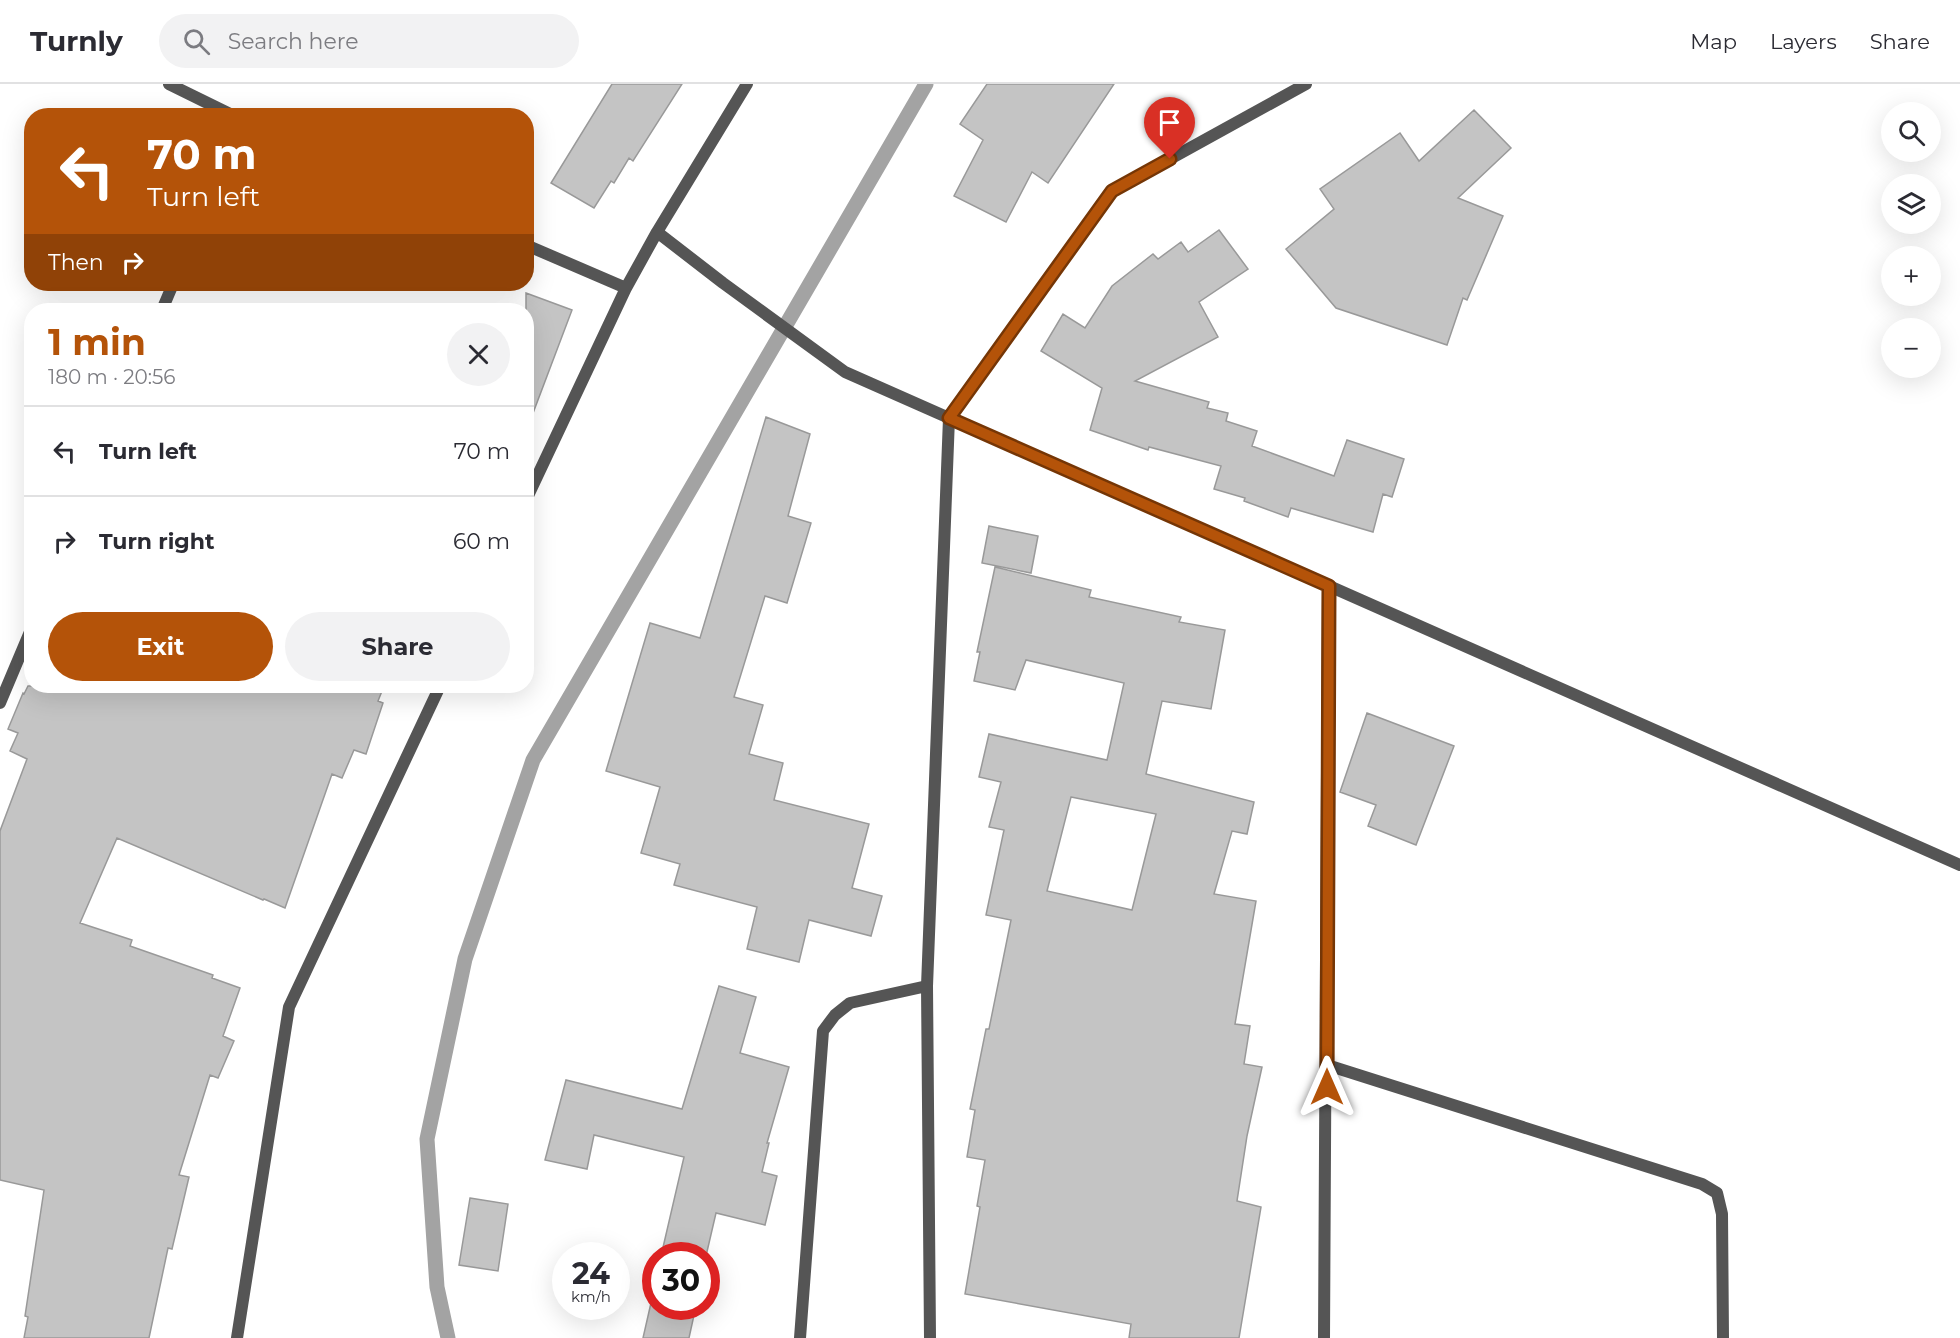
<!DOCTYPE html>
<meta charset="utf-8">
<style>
body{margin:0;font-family:Montserrat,sans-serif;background:#f2f2f3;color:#2b2b33;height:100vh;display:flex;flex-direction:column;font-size:22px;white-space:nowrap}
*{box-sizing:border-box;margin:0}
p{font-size:20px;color:#7c7c81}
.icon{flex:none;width:33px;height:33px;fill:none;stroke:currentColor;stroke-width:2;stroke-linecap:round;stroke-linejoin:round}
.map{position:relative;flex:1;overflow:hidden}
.sheet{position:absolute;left:24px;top:219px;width:510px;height:390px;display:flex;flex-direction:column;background:#fff;border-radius:24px;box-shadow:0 6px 24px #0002}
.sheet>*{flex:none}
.hud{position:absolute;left:24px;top:24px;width:510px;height:183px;border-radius:24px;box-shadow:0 6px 24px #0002;background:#b45309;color:#fff;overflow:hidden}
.controls{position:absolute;left:1881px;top:18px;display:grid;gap:12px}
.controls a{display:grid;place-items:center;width:60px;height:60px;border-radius:50%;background:#fff;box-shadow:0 6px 24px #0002;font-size:30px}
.speed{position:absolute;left:552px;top:1158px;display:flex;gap:12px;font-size:30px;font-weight:700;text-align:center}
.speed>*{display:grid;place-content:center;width:78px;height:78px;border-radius:50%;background:#fff;box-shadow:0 6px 24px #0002;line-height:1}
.speed small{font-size:15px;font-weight:400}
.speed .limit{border:9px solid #d22;background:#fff;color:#111}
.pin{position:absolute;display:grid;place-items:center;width:51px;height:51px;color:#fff;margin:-62px -26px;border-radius:50% 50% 50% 0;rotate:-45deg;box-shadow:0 0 6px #0007}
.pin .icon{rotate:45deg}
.me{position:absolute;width:66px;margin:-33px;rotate:0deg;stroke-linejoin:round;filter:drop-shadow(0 0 4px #0008)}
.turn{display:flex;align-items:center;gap:21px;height:126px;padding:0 24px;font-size:27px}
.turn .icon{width:78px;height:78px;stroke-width:2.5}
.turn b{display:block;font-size:42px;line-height:51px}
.then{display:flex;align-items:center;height:57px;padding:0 24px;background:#0003;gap:12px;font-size:22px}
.round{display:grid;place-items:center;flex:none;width:63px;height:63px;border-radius:32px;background:#f2f2f3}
.head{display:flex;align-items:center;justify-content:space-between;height:102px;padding:0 24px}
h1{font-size:36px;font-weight:700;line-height:45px;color:#b45309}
.primary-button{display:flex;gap:12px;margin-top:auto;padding:12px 24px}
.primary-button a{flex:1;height:69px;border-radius:36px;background:#b45309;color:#fff;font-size:24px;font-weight:700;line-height:69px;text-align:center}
.primary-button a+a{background:#f2f2f3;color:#2b2b33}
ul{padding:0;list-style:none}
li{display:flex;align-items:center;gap:18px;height:90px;padding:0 24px;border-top:2px solid #e1e1e2}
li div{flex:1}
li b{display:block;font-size:22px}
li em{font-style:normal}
header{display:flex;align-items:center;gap:36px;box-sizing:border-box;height:84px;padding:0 30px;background:#fff;border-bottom:2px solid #e1e1e2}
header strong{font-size:28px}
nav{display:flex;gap:33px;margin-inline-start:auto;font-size:21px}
.search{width:420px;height:54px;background:#f2f2f3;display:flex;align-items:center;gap:15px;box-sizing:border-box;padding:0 21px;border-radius:33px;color:#7c7c81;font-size:22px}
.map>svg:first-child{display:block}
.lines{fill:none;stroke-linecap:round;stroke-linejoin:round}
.stream{stroke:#a3a3a3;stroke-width:15}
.building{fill:#c4c4c4;stroke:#999;stroke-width:1.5;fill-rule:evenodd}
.street{stroke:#555;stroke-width:12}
.route-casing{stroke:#753606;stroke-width:15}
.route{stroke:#b45309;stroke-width:10}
</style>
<header>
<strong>Turnly</strong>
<div class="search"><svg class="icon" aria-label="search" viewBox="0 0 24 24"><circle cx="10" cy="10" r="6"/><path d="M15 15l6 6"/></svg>Search here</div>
<nav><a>Map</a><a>Layers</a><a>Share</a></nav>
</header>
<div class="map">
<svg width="1960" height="1254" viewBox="0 0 1960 1254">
<rect width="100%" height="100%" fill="#fff"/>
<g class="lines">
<path class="stream" d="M448,1254L437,1203L427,1055L465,875L533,676L926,0"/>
</g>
<path class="building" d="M612,0H682L633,77L629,74L614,99L611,97L594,124L551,99Z
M987,0H1114L1048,99L1032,88L1006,138L954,112L983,56L960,40Z
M1474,26L1511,64L1458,114L1503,132L1467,216L1463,214L1447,261L1336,224L1286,165L1334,125L1320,105L1400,49L1419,77Z
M1219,146L1248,185L1199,218L1218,253L1135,297L1209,318L1207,324L1228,329L1226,337L1257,347L1252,362L1334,392L1347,356L1404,375L1392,413L1383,410L1373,448L1291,424L1288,433L1244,417L1245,414L1214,405L1221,382L1149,363L1148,366L1090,346L1102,304L1041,267L1063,230L1085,244L1112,202L1153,170L1158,175L1181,158L1188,168Z
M526,209L572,226L530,337L526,336Z
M766,333L810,350L788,432L811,439L787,519L765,512L734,613L763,621L749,670L783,679L774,716L869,740L852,804L882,812L871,852L809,836L799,878L747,865L757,823L674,801L680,780L641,769L660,703L606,687L650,539L700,554Z
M989,442L1038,452L1031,489L982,479Z
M995,483L1091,506L1089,513L1181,533L1179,538L1225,546L1211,625L1162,617L1146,690L1254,718L1247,750L1232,747L1214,810L1256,817L1235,940L1250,942L1244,980L1262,983L1247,1052L1237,1117L1261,1123L1239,1254H1129L1131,1240L965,1210L980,1123L977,1122L985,1076L967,1073L975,1026L970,1025L986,945H989L1011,836L986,831L1004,746L989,743L1001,698L979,693L989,650L1107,676L1124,599L1026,576L1015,606L974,597L980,568H977ZM1071,713L1156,730L1132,826L1047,807Z
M28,602H384L378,617L383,619L366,670L354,666L342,694L332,690L285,824L264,815L263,816L117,754L80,839L132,856L130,862L213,891L212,894L240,904L223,952L234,957L218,994L210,991L179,1091L189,1093L172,1165L168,1164L149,1254H24L28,1233L25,1232L44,1106L0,1096V747L27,675L10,667L18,649L8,645L23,609L24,610Z
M1367,629L1454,662L1416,761L1368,742L1376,721L1340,708Z
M719,902L756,913L740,969L789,983L767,1059H769L762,1088L777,1092L765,1141L716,1129L706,1172H661L684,1073L594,1051L587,1085L545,1076L566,996L682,1025Z
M470,1114L508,1120L498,1187L459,1181Z
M656,1197V1222H696L689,1254H643Z"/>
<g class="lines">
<path class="street" d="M169,0L234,32
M657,148L723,199L845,288L1960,781
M526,161L626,204
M162,226L173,200
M526,416L626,204L657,148L747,0
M0,619L32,543
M927,902L930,1254
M1327,981L1702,1100L1717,1109L1722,1130L1723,1254
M237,1254L289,923L440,602
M800,1254L823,947L835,931L850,919L927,902L949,334L1112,107L1306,0
M1324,1254L1328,502"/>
</g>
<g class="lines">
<g class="route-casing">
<path id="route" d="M1170,75L1112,107L949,334L1329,502L1327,1003"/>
</g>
<use href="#route" class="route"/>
</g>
</svg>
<div class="controls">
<a><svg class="icon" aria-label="search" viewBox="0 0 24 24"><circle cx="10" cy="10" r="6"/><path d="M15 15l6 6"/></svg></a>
<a><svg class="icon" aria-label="layers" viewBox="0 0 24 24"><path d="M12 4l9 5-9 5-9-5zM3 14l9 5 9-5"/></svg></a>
<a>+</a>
<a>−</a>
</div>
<div class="speed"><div>24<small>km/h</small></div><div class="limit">30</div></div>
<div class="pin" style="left:1170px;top:75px;background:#d93025"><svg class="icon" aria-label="arrive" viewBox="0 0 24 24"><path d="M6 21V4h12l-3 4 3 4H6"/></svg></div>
<svg class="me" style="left:1327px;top:1003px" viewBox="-20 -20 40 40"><path d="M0-17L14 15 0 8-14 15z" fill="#b45309" stroke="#fff" stroke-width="4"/></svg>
<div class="hud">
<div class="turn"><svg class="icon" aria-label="left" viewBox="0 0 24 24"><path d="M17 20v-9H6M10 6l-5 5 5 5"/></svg><div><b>70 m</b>Turn left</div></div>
<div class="then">Then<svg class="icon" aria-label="right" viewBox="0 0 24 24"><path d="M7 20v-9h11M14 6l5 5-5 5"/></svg></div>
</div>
<section class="sheet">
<div class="head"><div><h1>1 min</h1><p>180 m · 20:56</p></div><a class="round"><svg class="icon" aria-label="close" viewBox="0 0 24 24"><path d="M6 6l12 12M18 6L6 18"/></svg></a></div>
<ul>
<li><svg class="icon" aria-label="left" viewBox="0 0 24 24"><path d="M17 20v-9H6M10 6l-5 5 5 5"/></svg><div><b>Turn left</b></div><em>70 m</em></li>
<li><svg class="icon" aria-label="right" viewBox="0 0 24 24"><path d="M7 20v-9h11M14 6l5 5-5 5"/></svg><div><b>Turn right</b></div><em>60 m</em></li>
</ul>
<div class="primary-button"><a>Exit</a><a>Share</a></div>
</section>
</div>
